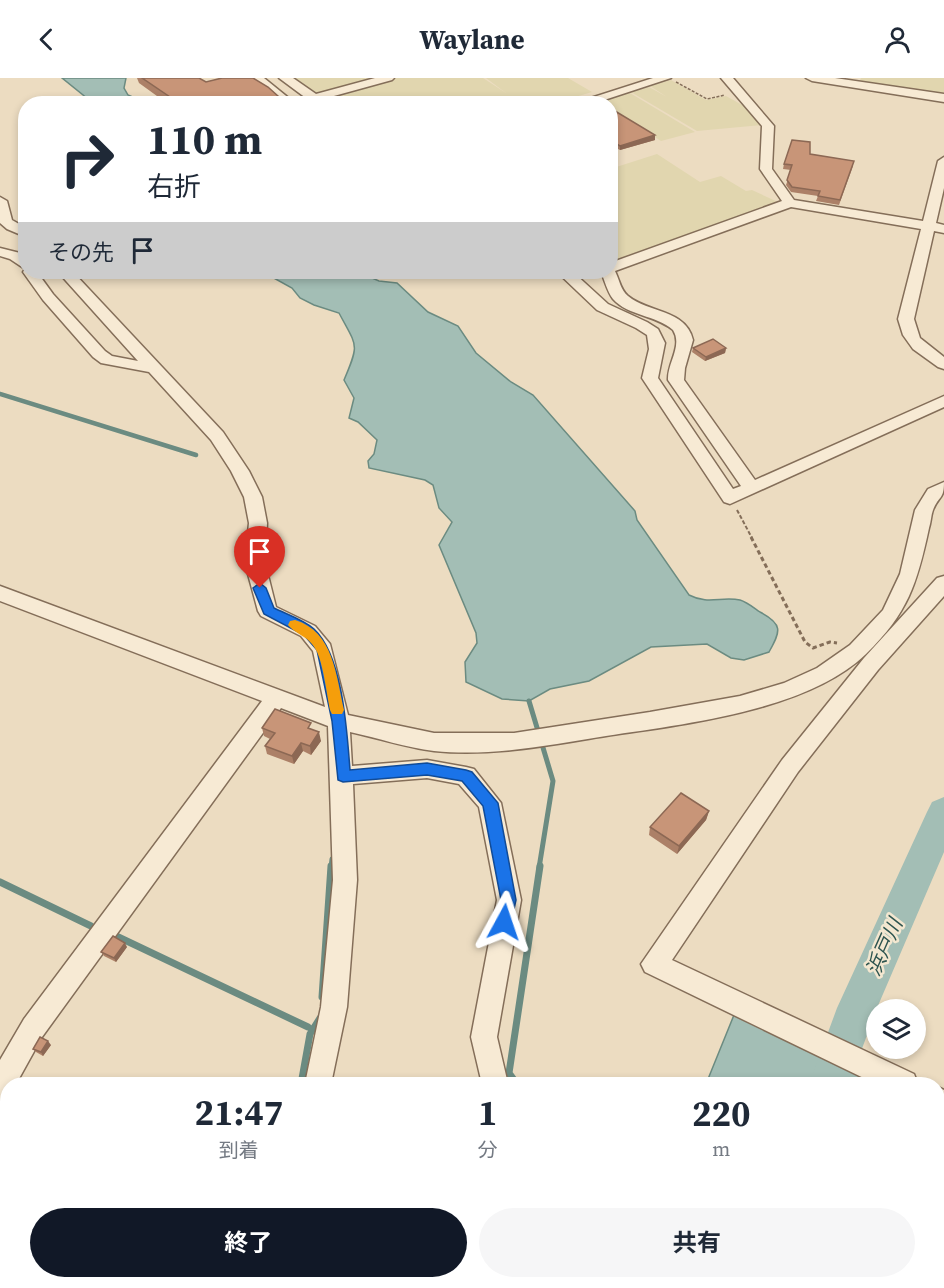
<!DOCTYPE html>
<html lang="ja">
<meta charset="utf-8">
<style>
body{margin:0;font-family:"Source Serif 4","Noto Sans JP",serif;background:#f6f6f7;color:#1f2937;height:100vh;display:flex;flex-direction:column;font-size:22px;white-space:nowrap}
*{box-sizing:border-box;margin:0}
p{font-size:20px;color:#747a83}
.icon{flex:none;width:33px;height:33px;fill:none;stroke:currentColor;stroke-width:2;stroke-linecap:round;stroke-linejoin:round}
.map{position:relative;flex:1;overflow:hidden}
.panel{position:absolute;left:0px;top:999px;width:945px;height:212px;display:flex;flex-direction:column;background:#fff;border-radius:24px 24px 0 0;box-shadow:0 3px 9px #0003}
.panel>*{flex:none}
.hud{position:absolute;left:18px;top:18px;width:600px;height:183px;border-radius:24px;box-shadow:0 3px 9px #0003;background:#fff;color:#1f2937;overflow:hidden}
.fabs{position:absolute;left:866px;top:921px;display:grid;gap:12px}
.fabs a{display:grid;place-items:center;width:60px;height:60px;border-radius:50%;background:#fff;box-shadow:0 3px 9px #0003;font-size:30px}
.pin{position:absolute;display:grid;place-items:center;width:51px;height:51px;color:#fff;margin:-62px -26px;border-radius:50% 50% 50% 0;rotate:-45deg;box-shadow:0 0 6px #0007}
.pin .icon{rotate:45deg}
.me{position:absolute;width:66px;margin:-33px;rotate:5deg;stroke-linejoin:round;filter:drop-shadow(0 0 4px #0008)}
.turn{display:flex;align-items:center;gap:21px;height:126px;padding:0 30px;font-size:27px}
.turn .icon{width:78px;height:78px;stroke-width:2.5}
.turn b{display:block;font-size:42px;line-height:51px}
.then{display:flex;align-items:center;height:57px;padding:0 30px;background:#0003;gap:12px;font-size:22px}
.eta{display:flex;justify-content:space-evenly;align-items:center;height:102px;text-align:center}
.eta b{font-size:36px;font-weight:700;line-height:42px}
.cta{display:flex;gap:12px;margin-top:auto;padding:12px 30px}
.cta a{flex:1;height:69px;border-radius:36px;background:#111827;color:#fff;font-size:24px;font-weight:700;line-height:69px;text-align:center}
.cta a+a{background:#f6f6f7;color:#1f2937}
header{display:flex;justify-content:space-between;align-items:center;height:78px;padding:0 30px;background:#fff;font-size:27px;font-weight:700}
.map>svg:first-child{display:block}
.farmland{fill:#e1d6af}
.water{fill:#a3beb5;stroke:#6b8b81;stroke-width:1.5}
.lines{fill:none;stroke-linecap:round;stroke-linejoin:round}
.stream-far2{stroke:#6b8b81;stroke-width:4.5}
.stream-far1{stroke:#6b8b81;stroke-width:5}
.stream{stroke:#6b8b81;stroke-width:7}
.river{fill:#a3beb5;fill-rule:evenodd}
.minor-casing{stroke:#846e59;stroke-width:3}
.path-far2{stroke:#846e59;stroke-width:1.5;stroke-dasharray:3 1.5;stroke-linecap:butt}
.path-far1{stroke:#846e59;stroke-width:2;stroke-dasharray:4 2;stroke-linecap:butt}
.path{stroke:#846e59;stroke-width:3;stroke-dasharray:4.5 3;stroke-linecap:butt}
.minor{fill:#f7ead4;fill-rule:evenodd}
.wall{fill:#ac8067}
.shaded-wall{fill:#8c6854}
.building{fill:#c89578;stroke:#8c6854;stroke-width:1.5}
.route{fill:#1a73e8;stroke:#114b97;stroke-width:1.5}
.slow{fill:#f59e0b}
.labels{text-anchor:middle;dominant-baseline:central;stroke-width:5;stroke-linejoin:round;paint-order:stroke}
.water-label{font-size:20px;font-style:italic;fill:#2d544f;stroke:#f3e7d0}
</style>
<header><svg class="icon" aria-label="back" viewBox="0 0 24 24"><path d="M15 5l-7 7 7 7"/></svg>Waylane<svg class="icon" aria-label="person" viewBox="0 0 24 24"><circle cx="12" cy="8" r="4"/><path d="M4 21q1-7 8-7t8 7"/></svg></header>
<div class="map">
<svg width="944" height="1210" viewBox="0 0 944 1210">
<rect width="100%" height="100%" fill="#ecdcc1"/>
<path class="farmland" d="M294,0H379L315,16Z
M397,0H483L506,15L486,0H568L592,14L552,26H329L320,20Z
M861,0H944V18L859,5Z
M671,2L706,22L726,18L753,33L762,47L697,53L631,14L649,9L667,19L650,8Z
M630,15L695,54L661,63L611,31L610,26L598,23Z
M657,76L700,104L721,98L746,113L752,112L780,125L611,185L610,91Z"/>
<path class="water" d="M62,0H126L124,10L128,17L146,25H93Z
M263,194H371L372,200L379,203L397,205L428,234L458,248L476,275L511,304L533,317L635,433L637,442L689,517C708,527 722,518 740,522C747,524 754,530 760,534C783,546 781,553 769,574L744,582L731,580L707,566L651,569L589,603L550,611L529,623L502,621L466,604L465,584L477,565L476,555L439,467L452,444L439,430L433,407L425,402L369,390L368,383L374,376L377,362L358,344L349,340L354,320L344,302C360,265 357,269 339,235L314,227L300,220L292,210Z
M736,932L893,1006H706Z
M938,1028L944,1031V1148L938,1163Z
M710,1203H921L920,1210H692Z"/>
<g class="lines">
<path class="stream-far2" d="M0,316L196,377"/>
<path class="stream-far1" d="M529,623L553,703L539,790
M331,790L332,781"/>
<path class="stream" d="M0,804L91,848
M112,856L308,949
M322,919L331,788
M301,1006L310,956L320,940
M517,1006L509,995L540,788"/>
<path class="river" d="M944,719V774L877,930L849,1006H809L837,930L927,734L932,724Z"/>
<g class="minor-casing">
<path id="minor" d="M251,0H264L296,26H282Z
M279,0H293L316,16L375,0H394L392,2L323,21L329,26H314Z
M653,0H671L592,26H572Z
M721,0H733L774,48L772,91L794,122L923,143L938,83L944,79V110L936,145L944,147V155L934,153L914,241L920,260L944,279V291L938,289L913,271L903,257L898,241L921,151L791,129L615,193C619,201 621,213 628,218C648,235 686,231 693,262L685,290L684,302L755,402L944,318V329L730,426L724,424L642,300L649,271L647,257L636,250L597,232L557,194H573L608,226L647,244L658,251L665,265L658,300L733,411L741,408L668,302C667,285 683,268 673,252C656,237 628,238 613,221C607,213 605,203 601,194H610V185L782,123L760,91L762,48Z
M806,0H835L944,16V24L812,3Z
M0,119L7,123L12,142L26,150V159L7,151L0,145Z
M0,170L20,175L26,179V194H37L53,216L105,273L112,278L138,283L58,194H73L223,354L249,393L262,419L267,445L265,485L276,529L315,548L330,566L348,637L434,655H514L650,634L740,618L784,605L817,590L850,567L883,532L900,496L915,432L928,411L944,404C944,422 939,417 933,432C931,437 931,444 929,450C917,506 908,535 866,576C807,633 684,646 606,658C549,667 492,679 434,673C407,670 378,660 350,654L352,688L427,682L466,689L474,691L501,725L521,822L497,959L508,1006H482L471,959L497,822L479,729L459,706L427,700L353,706L357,802L347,929L331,1006H305L321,929L333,802L328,648L281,630L42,959L16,1006H8V1020L0,1023V982L24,941L262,623L0,523V508L325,629L313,573L301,558L261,538L258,533L245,485L249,445L244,419L231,393L211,362L149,294L101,285L93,279L43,222L23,194L25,191L10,181L0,178Z
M944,498V518L878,592L798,694L672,882L914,996L918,1006H876L645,894L641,886L782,682L864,580L937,500Z
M938,1009L944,1012V1040L938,1037Z
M0,1109L8,1111V1140L0,1139Z
M258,1203H288V1210H258Z
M480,1203H510L507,1210H477Z"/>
</g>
<path class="path-far2" d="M676,4L707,21L725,17"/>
<path class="path-far1" d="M737,432L752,460"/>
<path class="path" d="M751,459L805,564L813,570L830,564L837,565"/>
<use href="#minor" class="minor"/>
</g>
<path class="wall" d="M137,0H199L206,4L281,26H168L139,5Z
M610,30L655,62L620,72L610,67Z
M810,76L853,88L839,127L816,123L818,118L791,114L786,107L791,92L783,91L784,86Z
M693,270H726L725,275L705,283L692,274Z
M262,650L313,652L321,663L311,677L303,673L294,686L267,676L265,668L270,661L264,658Z
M709,733L706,742L677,776L649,757L650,749Z
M127,869L116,884L104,878L101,874Z
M51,967L43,978L36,974L33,971Z"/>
<path class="shaded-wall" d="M279,19L280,26L273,21Z
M184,21L185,26H176V23Z
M655,57V62L620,72V68Z
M726,270L725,275L705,283L706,279Z
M319,654L321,663L311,677L310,668Z
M301,665L303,673L294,686L292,678Z
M709,733L706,742L677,776L679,768Z
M125,865L127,869L116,884L114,880Z
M48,963L51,967L43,978L41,974Z
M4,1094L7,1097L0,1106V1099Z"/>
<path class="building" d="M142,0H199L206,4L222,0H253L268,9L279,19L273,21L281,26H191L184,21L176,23Z
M597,23L602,26H585Z
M610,30L655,57L620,68L610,62Z
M792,62L810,64V76L854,83L840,122L818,118L820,113L792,109L787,102L792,87L784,86Z
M713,261L726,270L706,279L693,270Z
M275,631L311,645L308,650L319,654L310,668L301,665L292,678L265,668L275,655L262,650Z
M681,715L709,733L679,768L650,749Z
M113,858L125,865L114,880L101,874Z
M40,959L48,963L41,974L33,971Z
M0,1091L4,1094L0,1099Z"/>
<path class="route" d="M260,505L266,510L274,530C286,536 304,542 314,551C343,578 347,654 350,692L427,685L466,692L472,694L498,725L516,822L510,849L504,852L499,849L496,844L501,822L483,728L462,703L427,697L343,704L338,702L332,643L317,572L304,557L264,536L253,510Z"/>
<path class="slow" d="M295,542C334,554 336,598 344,632L342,636H332L330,632C327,617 323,584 316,572C309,558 295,556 288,547L290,543Z"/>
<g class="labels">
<g class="water-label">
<text transform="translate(884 869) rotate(-66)">浜戸川</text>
</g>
</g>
</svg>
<div class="fabs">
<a><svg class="icon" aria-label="layers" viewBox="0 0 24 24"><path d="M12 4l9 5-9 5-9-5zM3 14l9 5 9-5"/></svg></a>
</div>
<div class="pin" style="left:260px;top:510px;background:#d93025"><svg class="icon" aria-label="arrive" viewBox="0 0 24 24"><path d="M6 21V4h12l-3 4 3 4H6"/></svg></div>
<svg class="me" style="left:504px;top:844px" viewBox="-20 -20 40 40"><path d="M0-17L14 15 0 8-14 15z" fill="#1a73e8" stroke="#fff" stroke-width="4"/></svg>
<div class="hud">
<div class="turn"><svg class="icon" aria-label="right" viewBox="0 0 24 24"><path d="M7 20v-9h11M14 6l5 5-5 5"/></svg><div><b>110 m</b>右折</div></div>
<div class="then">その先<svg class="icon" aria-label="arrive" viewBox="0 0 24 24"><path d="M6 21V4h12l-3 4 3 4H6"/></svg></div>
</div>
<section class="panel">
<div class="eta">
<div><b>21:47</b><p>到着</p></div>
<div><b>1</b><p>分</p></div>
<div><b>220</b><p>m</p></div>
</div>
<div class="cta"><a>終了</a><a>共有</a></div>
</section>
</div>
